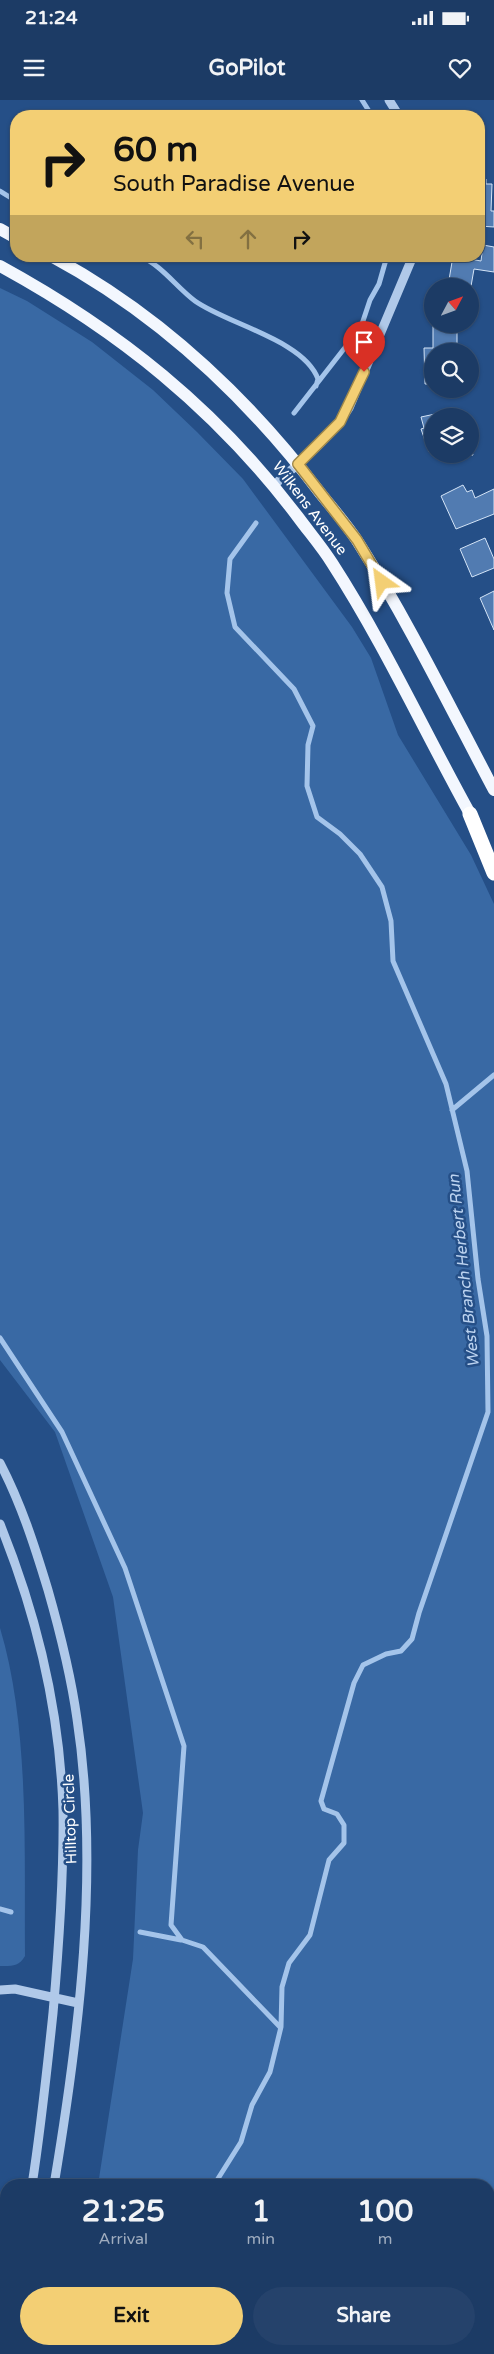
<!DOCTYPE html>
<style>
body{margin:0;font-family:"Varela Round",sans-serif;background:#25426b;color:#f1f3f6;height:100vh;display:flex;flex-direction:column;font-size:19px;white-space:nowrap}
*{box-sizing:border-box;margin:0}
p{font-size:16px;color:#a0adbf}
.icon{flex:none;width:28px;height:28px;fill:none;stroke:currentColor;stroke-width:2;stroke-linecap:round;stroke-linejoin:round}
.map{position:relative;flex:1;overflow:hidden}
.drawer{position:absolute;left:0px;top:2079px;width:495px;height:176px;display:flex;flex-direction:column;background:#1c3b65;border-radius:20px 20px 0 0;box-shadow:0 1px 4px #0004,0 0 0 1px #3a5579}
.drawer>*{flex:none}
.banner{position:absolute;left:10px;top:10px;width:475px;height:152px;border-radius:20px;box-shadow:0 1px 4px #0004,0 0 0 1px #3a5579;background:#f3cf74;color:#111;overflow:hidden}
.needle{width:32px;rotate:49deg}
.controls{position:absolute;left:424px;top:178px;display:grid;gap:10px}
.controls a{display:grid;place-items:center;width:55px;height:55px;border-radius:50%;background:#1c3b65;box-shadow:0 1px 4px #0004,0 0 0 1px #3a5579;font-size:25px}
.pin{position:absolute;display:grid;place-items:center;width:42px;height:42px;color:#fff;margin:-51px -21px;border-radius:50% 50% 50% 0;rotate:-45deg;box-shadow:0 0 5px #0007}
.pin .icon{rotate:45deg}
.me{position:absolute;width:55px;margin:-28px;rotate:329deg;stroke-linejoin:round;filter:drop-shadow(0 0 4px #0008)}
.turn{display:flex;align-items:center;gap:18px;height:105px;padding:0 20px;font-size:22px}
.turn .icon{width:65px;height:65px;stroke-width:2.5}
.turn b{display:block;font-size:35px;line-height:42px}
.lanes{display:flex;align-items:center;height:48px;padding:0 20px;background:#0003;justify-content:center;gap:25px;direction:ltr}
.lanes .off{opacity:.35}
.eta{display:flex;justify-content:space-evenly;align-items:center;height:85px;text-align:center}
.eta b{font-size:30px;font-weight:800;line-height:35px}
.button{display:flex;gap:10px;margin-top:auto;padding:10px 20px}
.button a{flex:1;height:58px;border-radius:30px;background:#f3cf74;color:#111;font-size:20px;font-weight:800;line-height:58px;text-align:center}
.button a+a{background:#25426b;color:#f1f3f6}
.status{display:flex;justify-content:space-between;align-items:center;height:35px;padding:0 25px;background:#1c3b65;direction:ltr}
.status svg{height:14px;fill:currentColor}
header{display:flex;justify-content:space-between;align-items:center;height:65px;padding:0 20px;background:#1c3b65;font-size:22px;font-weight:800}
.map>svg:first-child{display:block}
.green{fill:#3969a4}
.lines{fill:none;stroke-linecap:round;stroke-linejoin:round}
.stream{stroke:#a4c4ea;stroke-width:5}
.building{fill:#517bb1;stroke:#d4e4f7}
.minor{stroke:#b0c9e9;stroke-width:9}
.major{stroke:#f3f7fe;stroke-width:12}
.highway{stroke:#fff;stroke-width:15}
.route-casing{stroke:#9e874b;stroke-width:12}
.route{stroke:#f3cf74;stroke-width:9}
.labels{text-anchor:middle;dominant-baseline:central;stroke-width:5;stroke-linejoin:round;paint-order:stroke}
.street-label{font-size:15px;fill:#fff;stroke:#254f87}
.water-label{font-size:16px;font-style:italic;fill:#bcd3f0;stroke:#254f87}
</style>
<div class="status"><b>21:24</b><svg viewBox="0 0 49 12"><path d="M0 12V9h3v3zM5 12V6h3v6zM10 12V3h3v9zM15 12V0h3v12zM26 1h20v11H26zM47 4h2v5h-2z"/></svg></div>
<header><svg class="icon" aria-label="menu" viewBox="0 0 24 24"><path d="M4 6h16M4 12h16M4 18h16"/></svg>GoPilot<svg class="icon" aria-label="heart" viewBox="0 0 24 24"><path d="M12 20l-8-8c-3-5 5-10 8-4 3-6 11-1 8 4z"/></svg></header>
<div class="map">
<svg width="494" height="2254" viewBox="0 0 494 2254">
<rect width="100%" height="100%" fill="#254f87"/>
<path class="green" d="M0,188L27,201L92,242L153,290L197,332L243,379L352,527L371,558L398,635L471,755L494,804V2254H391L390,2249H489V2085H98L133,1859L138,1750L143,1713L113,1497L55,1332L0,1260Z
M0,1528C30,1628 24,1752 25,1856C19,1867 11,1866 0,1866Z"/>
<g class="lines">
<path class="stream" d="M362,0L372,16
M0,91L16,101
M139,156C162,165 175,186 195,201C227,224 304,240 318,279L316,286
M294,313L361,227L370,200L379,184L387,156
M452,1010L494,975
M0,1238L62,1332L125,1468L184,1646L171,1825L182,1840L203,1847L280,1927
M0,1809L11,1812
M140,1832L181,1840
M214,2085L241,2042L252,2005L270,1972L281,1927L282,1887L289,1863L310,1835L329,1760L344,1743V1725L337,1714L324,1709L321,1701L354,1583L363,1565L386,1554L401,1551L412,1539L419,1513L488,1312L487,1236L478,1179L467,1071L446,984L393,861L391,821L382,787L360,754L340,734L317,717L307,686L308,645L313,626L294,589L235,527L227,493L230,459L256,423"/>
</g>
<path class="building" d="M479,79H486V84H492L491,111H494V127L479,126Z
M483,145L494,147V172L474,169L470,192V186H448L453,156L481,161Z
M433,224H457V251H432V284H425L424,248H433Z
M454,310L456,316H432V351L429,352L421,329L424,328L421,317Z
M470,345L473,355L457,358L456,354H470Z
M463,385L467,392L472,390L475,398L494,389V414L456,429L441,396Z
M485,438L494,459V468L472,477L460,449Z
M494,491V530L480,498Z"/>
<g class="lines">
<path class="minor" d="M389,0L399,16
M274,385C301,361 330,339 349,308L413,156
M0,1363C21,1403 35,1447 48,1490C60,1532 71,1576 77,1619C100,1769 79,1936 54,2085
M0,1424C36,1513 60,1612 63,1710C64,1778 59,1845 53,1913C47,1970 41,2028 32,2085
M0,1890L15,1889L78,1903
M1,2254L6,2228
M24,2254L25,2249"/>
<path class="major" d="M0,129L16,138
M51,156C157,213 248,298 321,394C333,409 347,425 358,442C408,521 450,607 494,690
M0,166C119,231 216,309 298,417C309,432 322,447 332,463C385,545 426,635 474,721"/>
<path class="highway" d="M470,714L494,773"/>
</g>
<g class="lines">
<g class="route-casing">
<path id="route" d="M364,272L340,322L298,364L357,440L382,482"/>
</g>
<use href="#route" class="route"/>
</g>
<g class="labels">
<g class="street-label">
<text transform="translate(310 408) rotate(53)">Wilkens Avenue</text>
<text transform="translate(70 1719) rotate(-92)">Hilltop Circle</text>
</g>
<g class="water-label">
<text transform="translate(464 1171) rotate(-96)">West Branch Herbert Run</text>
</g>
</g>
</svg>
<div class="controls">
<a><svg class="needle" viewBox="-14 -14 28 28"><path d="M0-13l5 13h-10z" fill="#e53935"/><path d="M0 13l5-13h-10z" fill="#a0adbf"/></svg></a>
<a><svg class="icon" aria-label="search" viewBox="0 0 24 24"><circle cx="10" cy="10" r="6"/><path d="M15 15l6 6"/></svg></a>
<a><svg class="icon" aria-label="layers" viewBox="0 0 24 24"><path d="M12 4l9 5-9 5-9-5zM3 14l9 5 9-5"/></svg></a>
</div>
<div class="pin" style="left:364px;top:272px;background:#d93025"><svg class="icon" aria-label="arrive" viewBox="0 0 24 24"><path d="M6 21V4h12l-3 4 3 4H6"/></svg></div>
<svg class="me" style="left:382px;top:482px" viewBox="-20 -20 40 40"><path d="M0-17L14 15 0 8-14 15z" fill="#f3cf74" stroke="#fff" stroke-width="4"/></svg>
<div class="banner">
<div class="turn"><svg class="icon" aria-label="right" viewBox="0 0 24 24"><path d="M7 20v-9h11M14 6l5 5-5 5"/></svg><div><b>60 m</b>South Paradise Avenue</div></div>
<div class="lanes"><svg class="icon off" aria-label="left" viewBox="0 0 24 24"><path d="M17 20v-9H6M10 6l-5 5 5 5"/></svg><svg class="icon off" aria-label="ahead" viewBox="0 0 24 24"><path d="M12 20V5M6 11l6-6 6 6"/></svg><svg class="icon" aria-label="right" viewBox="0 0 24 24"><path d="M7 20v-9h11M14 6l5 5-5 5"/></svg></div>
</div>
<section class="drawer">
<div class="eta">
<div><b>21:25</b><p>Arrival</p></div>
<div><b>1</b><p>min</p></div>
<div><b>100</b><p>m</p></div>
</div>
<div class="button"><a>Exit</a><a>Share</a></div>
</section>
</div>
